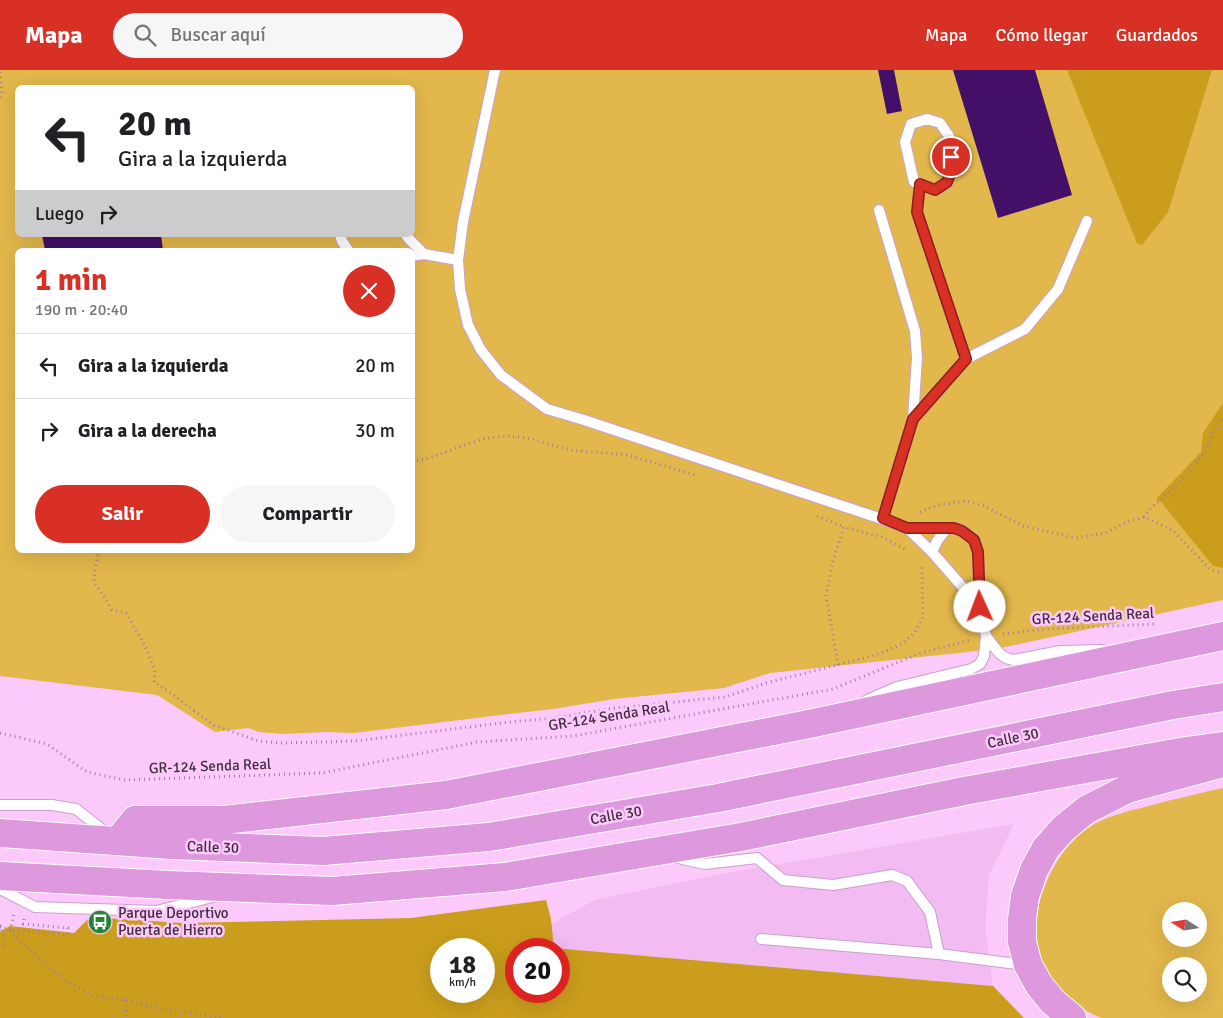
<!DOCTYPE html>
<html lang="es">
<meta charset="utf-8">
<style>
body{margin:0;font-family:Signika,sans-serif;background:#f6f6f6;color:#202124;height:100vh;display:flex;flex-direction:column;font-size:19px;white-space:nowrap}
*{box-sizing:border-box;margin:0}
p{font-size:16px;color:#757577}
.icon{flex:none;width:28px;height:28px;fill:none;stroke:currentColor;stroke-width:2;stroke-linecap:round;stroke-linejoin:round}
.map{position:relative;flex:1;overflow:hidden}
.sheet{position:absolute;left:15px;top:178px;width:400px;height:305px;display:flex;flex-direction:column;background:#fff;border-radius:8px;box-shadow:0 5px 20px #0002}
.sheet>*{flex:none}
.hud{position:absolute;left:15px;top:15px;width:400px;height:152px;border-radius:8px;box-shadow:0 5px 20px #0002;background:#fff;color:#202124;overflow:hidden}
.needle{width:32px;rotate:282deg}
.fabs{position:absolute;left:1162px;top:832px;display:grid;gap:10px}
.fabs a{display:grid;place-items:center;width:45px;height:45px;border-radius:50%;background:#fff;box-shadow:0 5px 20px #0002;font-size:25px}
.speed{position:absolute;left:430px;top:868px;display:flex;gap:10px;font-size:25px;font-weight:700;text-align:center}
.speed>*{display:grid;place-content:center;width:65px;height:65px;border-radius:50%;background:#fff;box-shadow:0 5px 20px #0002;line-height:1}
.speed small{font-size:12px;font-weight:400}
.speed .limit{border:8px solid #d22;background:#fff;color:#111}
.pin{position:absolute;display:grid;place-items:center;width:42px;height:42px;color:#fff;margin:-21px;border:2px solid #fff;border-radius:50%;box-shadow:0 1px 5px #0007}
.me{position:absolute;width:55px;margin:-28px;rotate:358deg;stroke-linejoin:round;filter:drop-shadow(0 0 4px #0008)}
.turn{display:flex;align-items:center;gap:18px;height:105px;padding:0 20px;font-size:22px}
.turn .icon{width:65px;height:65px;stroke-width:2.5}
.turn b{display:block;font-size:35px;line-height:42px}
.then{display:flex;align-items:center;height:48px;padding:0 20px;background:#0003;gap:10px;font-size:19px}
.round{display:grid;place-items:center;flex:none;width:52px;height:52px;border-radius:26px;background:#f6f6f6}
.head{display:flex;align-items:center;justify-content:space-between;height:85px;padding:0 20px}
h1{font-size:30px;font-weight:800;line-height:38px;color:#d93025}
.cta{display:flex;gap:10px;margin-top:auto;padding:10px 20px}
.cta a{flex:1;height:58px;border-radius:30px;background:#d93025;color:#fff;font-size:20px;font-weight:800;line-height:58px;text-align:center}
.cta a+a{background:#f6f6f6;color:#202124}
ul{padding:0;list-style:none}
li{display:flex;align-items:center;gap:15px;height:65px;padding:0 20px;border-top:1px solid #e0e0e0}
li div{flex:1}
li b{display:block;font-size:19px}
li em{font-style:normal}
header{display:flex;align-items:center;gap:30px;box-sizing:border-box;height:70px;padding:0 25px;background:#d93025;color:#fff}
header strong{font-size:24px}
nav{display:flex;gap:28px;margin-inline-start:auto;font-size:18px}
.search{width:350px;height:45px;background:#f6f6f6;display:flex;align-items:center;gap:12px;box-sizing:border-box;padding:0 18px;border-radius:28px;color:#757577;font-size:19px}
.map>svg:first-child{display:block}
.built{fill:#f2bbf2}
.green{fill:#e2b74b;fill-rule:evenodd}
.forest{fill:#ca9d1c;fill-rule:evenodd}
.building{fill:#441067}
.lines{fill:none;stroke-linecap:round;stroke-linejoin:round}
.service-casing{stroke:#cd9dcd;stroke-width:12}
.motorway-casing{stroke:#fff;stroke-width:30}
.path{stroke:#a17da0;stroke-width:3;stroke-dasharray:1 4;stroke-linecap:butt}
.service{stroke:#fff;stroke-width:10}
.motorway{stroke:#de98de;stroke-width:28}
.route-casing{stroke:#8d1f18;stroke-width:12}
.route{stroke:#d93025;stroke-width:9}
.labels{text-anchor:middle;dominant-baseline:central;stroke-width:5;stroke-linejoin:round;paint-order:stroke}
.street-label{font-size:15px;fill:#422e41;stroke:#fcc9fb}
.poi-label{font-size:15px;fill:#422e41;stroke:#fcc9fb;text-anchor:start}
</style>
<header>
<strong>Mapa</strong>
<div class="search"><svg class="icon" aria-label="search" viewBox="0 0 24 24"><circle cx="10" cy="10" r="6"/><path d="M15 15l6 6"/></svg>Buscar aquí</div>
<nav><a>Mapa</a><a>Cómo llegar</a><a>Guardados</a></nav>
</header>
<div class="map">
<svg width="1223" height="948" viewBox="0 0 1223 948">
<rect width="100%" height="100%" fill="#fcc9fb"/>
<path class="built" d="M1014,754L989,805L985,858L993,916L554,878L549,855L595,830L721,804Z"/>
<path class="green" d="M0,0H1223V530L996,579L770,603L724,618L614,629L553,639L509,644L354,663L325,662L282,664L259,662L248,658L215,662L157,625L0,606ZM18,18H412V165H18ZM18,180H412V480H18Z
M1223,718V948H1102C1074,938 1041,909 1037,879C1030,836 1053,782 1088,758C1106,746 1128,741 1149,736C1173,729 1198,724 1223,718ZM1171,841H1199V869H1171ZM1171,896H1199V924H1171Z"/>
<path class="forest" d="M1067,0H1212L1168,142L1142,175L1137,173Z
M1223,333V498L1213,496L1162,433L1156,429L1201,382L1203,363Z
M546,830L551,849L554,878L993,916L1024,948H0V862L10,856L74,863L90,847L182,853L411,848ZM441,879H484V921H441ZM516,879H559V921H516Z"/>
<path class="building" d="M878,0H894L902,41L887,44Z
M953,0H1035L1072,125L998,148Z
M42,165H161L163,180H45Z"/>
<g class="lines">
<g class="service-casing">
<path id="service" d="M495,0L463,152L458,190L460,219L468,255L481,280L501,305L547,339L584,350L900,455L907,458L932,482L980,537
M927,49L940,53L949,66L951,87L950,104L947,113L935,120L914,112L905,72L911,54Z
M920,114L917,142L966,289
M879,140L915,261L917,288L913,349
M340,165L342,171L348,180
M406,165L409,169L424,184
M412,186L424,184L458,190
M883,448L913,349L966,289L1025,259L1058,219L1087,151
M932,482L937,471L947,458
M986,566C994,576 1000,589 1014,590L1060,581L1103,580
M867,630L897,617L971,599L980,594L984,586L986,566L980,537L978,482L974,470L963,461L954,458H907
M0,735H52L76,739L109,765
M674,787L705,794L757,788L783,810L833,815L892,805L907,811L930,842L939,884L1025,895
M0,819L35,837L156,841L213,827
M761,869L939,884"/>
</g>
<g class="motorway-casing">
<path id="motorway" d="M0,763L172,775L323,781L489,767L718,728L1173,635L1223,627
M118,771L135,750H224L446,725L809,654L1223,566
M0,806L168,815L332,821L505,807L741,767L964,721L1186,681L1223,676
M1072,948L1053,932L1039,915L1028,895L1022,872V849L1025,826L1034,800L1046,778L1064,758L1086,740L1127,719L1223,693"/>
</g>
<path class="path" d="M0,2L2,24L0,30
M412,391L426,389L482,369L506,366L528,368L570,380L628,385L695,405
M920,442L938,435L966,431L984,436L1023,456L1076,468L1105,463L1127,452L1144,447L1172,460L1211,500L1223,502
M817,446L844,457
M1144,447L1151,438L1175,417L1207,379L1213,363L1223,347
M99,480L95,498L94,512L105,528L112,540L126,543L145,576L155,600L154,612L174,625L189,637L214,655L258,671L282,673L355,671L510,652L554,648L615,638L725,627L766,613L876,585L902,574L915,562L923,547L922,499L923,494
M1003,564L1046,559L1154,554
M838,595L826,525L833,491L844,457L882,467L905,479
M0,663L47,674L87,702L125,710L322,703L477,672L573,666L833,619L918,584L970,570
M24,849L23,854L68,858V864L10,860L14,866L62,908L93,926L125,930L167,940L223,948
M0,855L3,863L5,879
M0,857L10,860L14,844L16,845
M125,930L126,948"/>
<use href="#service" class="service"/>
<use href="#motorway" class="motorway"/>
</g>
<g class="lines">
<g class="route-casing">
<path id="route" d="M951,87L950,104L947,112L935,120L920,114L917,142L966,289L913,349L883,448L907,458H954L962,461L974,470L978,482L980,537"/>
</g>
<use href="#route" class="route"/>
</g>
<defs>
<g id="bus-disc" transform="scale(1.25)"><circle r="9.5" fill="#238437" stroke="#fcc9fb"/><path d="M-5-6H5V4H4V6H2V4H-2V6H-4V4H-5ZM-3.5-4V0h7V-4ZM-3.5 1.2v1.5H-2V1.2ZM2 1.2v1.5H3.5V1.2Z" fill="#fff"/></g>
</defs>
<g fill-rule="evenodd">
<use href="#bus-disc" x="100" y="852"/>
</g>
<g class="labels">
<g class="street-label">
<text transform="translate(1093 546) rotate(-3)">GR-124 Senda Real</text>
<text transform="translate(609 646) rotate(-9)">GR-124 Senda Real</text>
<text transform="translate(1013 668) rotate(-12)">Calle 30</text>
<text transform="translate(210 696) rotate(-2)">GR-124 Senda Real</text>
<text transform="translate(616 745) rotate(-10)">Calle 30</text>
<text transform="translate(213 777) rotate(2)">Calle 30</text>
</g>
<g class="poi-label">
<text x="118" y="843">Parque Deportivo<tspan x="118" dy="17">Puerta de Hierro</tspan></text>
</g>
</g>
</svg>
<div class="fabs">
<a><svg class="needle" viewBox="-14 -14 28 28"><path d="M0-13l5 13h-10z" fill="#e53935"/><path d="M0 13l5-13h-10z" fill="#757577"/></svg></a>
<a><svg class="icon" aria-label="search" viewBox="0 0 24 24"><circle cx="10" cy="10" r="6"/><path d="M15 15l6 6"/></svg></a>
</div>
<div class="speed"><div>18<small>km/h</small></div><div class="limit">20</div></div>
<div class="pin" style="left:951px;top:87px;background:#d93025"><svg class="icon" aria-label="arrive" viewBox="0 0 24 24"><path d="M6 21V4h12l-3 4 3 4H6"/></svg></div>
<svg class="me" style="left:980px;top:537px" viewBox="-20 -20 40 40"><circle r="19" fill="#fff"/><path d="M0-13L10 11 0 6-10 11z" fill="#d93025"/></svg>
<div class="hud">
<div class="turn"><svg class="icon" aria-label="left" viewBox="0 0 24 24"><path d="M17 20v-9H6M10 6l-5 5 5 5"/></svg><div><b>20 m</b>Gira a la izquierda</div></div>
<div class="then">Luego<svg class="icon" aria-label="right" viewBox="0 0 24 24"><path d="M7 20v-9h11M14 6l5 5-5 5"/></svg></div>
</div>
<section class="sheet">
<div class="head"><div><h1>1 min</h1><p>190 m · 20:40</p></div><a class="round" style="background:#d93025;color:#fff"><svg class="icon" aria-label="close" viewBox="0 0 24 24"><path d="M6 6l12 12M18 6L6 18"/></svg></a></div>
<ul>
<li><svg class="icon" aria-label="left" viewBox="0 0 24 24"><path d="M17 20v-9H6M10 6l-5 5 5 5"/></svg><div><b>Gira a la izquierda</b></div><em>20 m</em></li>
<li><svg class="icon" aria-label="right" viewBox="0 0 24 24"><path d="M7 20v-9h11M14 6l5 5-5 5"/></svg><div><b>Gira a la derecha</b></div><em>30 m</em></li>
</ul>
<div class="cta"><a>Salir</a><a>Compartir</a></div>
</section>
</div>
